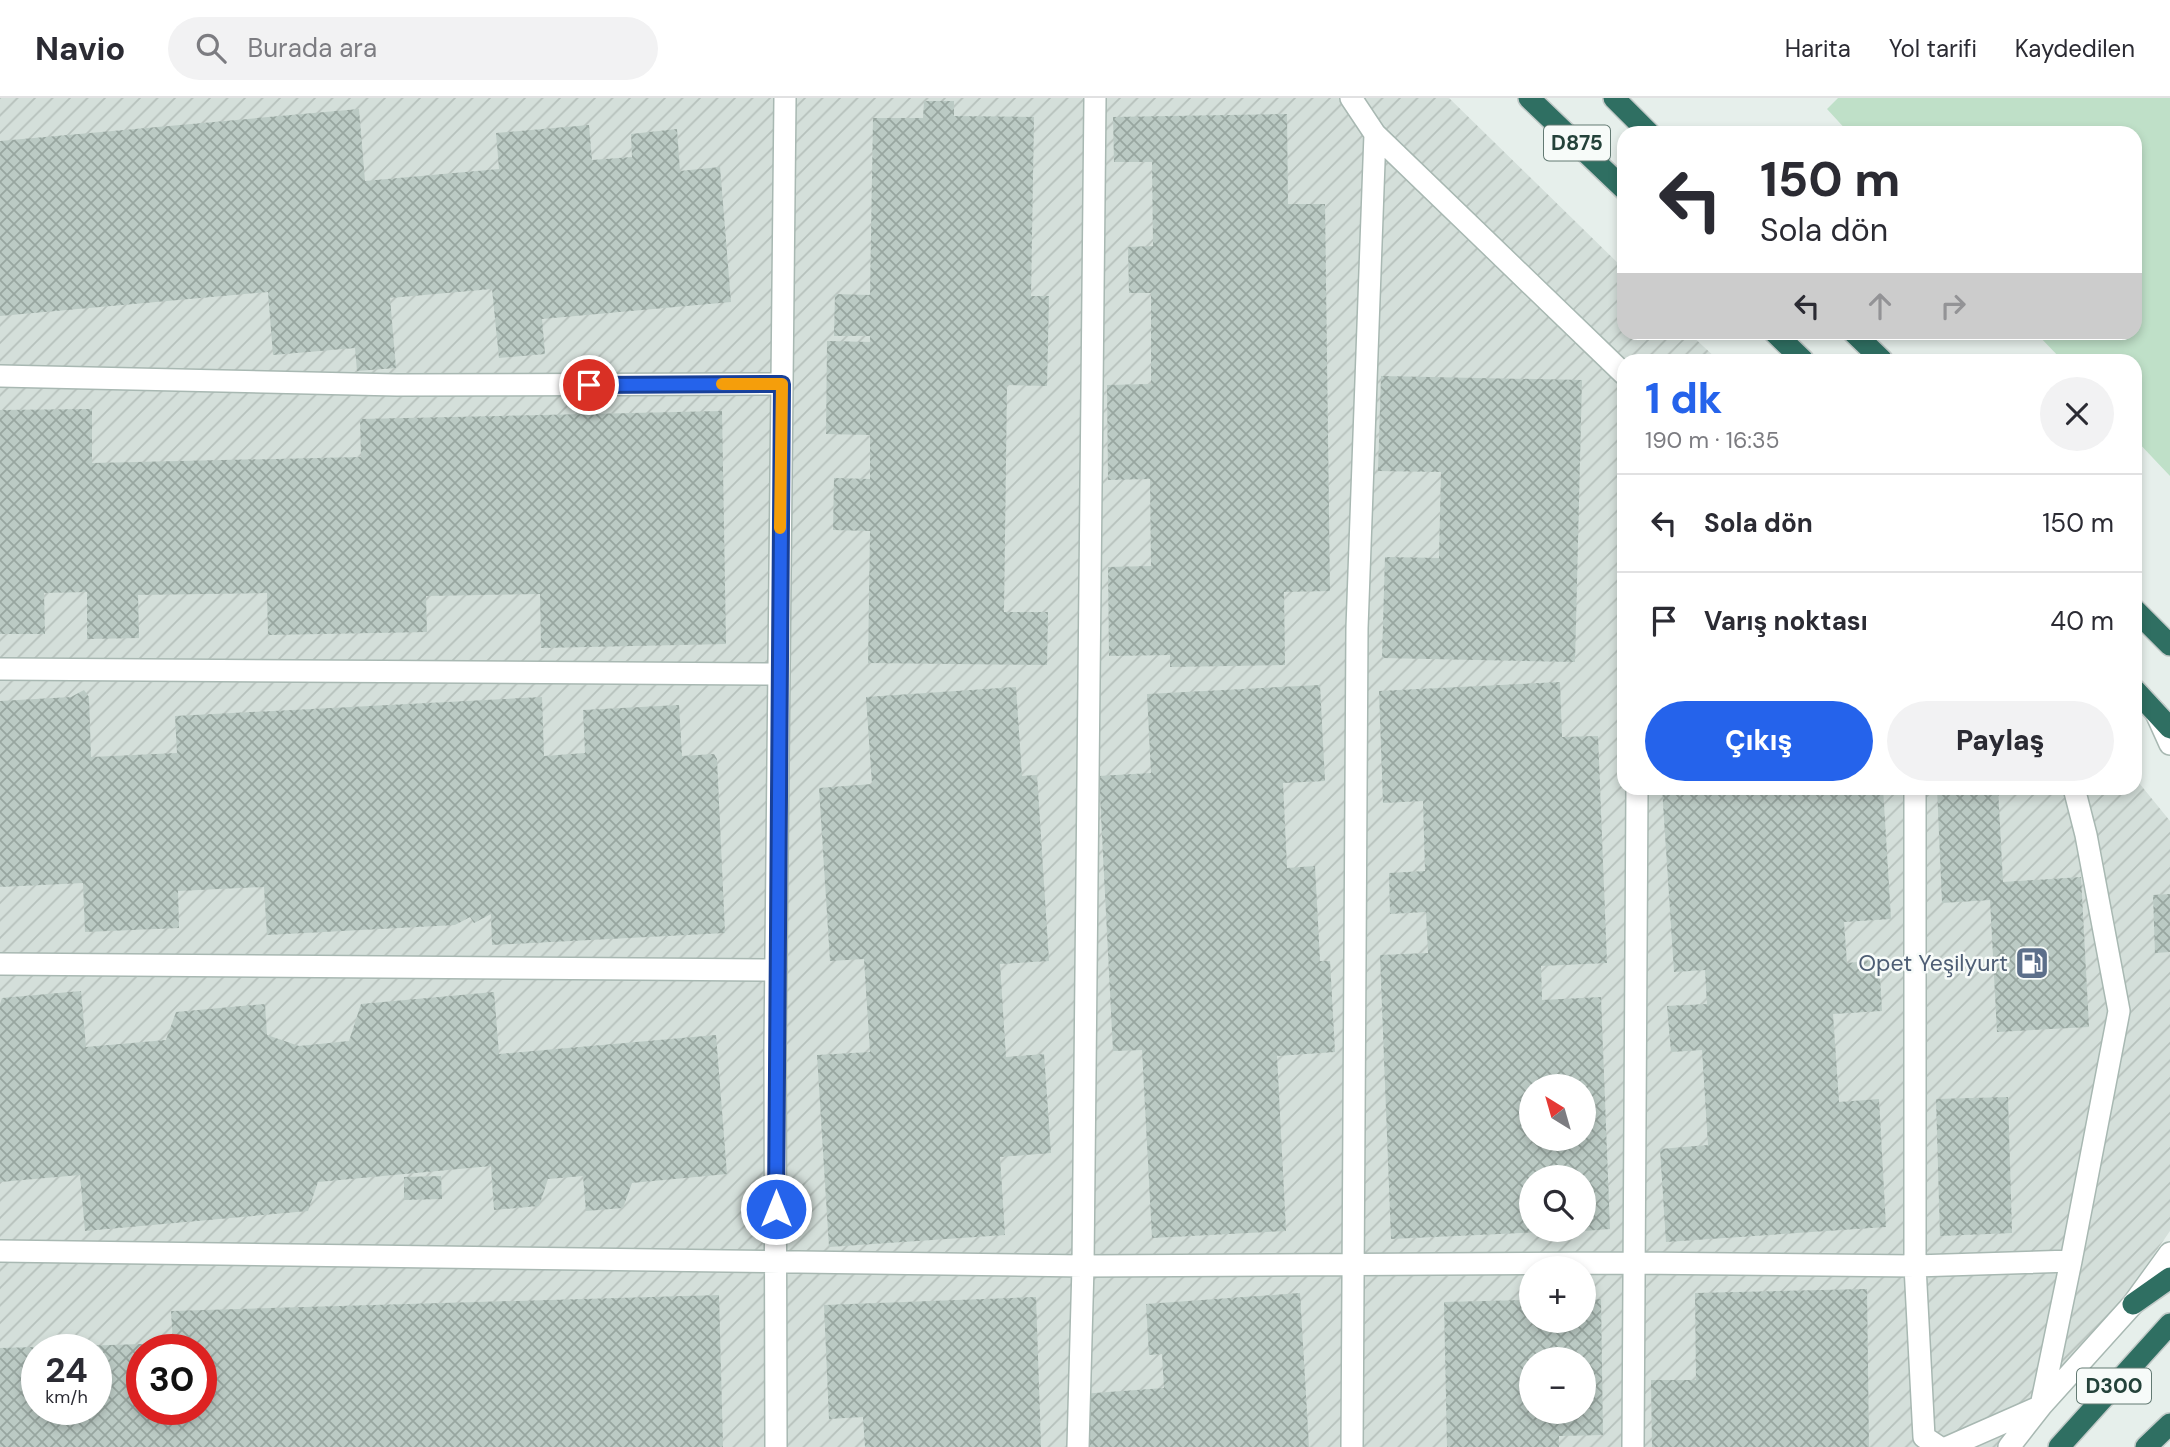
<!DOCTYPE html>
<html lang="tr">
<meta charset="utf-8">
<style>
body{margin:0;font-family:"DM Sans",sans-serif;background:#f2f2f3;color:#2b2b33;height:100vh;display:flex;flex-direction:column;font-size:26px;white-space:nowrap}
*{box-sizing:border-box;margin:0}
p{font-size:23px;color:#7c7c81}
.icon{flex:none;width:38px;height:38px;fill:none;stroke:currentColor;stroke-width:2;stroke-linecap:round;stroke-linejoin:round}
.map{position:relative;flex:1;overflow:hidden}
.drawer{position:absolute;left:1617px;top:256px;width:525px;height:441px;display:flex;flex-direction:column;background:#fff;border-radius:21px;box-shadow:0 4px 10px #0003}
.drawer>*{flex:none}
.hud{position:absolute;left:1617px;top:28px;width:525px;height:214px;border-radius:21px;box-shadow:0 4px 10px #0003;background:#fff;color:#2b2b33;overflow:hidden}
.needle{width:46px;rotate:323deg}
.buttons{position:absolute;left:1519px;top:976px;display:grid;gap:14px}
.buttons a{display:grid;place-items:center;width:77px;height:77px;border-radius:50%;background:#fff;box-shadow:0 4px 10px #0003;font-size:35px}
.speed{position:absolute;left:21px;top:1236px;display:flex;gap:14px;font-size:35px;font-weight:700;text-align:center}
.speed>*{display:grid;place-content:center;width:91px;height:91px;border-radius:50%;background:#fff;box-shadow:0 4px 10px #0003;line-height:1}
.speed small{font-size:18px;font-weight:400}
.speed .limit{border:10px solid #d22;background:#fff;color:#111}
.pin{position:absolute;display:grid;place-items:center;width:60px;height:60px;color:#fff;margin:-30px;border:4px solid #fff;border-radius:50%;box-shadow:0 2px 7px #0007}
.me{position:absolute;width:77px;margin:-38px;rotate:0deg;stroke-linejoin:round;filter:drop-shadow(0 0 5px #0008)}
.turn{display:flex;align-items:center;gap:24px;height:147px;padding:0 28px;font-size:32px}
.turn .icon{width:91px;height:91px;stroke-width:2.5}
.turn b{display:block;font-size:49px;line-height:60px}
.lanes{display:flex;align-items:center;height:66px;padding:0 28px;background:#0003;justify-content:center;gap:35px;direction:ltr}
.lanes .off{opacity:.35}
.round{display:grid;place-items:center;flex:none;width:74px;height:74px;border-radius:37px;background:#f2f2f3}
.overview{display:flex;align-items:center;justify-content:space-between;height:119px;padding:0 28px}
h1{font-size:42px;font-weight:800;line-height:52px;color:#2563eb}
.cta{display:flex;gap:14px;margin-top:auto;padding:14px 28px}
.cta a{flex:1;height:80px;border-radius:42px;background:#2563eb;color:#fff;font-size:28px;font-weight:800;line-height:80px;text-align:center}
.cta a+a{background:#f2f2f3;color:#2b2b33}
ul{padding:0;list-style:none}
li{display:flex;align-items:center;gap:21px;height:98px;padding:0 28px;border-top:2px solid #e1e1e2}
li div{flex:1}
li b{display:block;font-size:26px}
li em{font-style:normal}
header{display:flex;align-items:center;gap:42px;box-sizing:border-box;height:98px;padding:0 35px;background:#fff;border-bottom:2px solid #e1e1e2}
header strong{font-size:33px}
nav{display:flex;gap:38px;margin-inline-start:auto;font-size:24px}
.search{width:490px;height:63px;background:#f2f2f3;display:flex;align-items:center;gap:18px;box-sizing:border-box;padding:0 24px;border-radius:38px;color:#7c7c81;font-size:26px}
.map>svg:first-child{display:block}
.industrial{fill:url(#industrial-furrows);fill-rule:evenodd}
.green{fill:#bfe0c8}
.building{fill:url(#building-cross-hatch);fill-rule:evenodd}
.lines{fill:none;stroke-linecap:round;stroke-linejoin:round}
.minor-casing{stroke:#a8b8b2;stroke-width:24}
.highway-casing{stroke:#c2cac8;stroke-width:24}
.minor{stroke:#fff;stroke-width:21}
.highway{stroke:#2f6f62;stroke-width:21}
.route-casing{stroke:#184099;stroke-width:18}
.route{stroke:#2563eb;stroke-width:12}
.slow{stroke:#f59e0b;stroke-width:12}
.labels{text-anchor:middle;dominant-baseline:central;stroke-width:5;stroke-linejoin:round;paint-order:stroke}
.shield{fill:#f7fbf9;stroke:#637a73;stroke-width:2}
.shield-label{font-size:21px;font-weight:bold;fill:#24423a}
.service-label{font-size:23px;fill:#4e5e75;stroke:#f7fbf9;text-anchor:end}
</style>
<header>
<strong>Navio</strong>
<div class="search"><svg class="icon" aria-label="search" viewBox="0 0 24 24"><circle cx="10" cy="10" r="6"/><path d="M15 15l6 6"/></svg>Burada ara</div>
<nav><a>Harita</a><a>Yol tarifi</a><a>Kaydedilen</a></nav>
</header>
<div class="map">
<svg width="2170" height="1349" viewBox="0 0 2170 1349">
<defs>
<pattern id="industrial-furrows" width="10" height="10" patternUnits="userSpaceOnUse" patternTransform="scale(1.75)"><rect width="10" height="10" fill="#d4dfda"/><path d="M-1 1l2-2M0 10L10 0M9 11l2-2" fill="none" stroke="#b6c1bc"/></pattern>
<pattern id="building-cross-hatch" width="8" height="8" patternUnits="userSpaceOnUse" patternTransform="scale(1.75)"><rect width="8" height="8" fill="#bbcac4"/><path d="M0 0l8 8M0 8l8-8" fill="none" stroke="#98a6a0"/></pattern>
</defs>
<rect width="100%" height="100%" fill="#e6efeb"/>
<path class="industrial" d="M0,0H1449L1624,171V234L1689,235L1718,262H1624V690H2135V680L2170,723V1133L2125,1198L1997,1349H0ZM1531,989H1584V1041H1531ZM1531,1080H1584V1132H1531ZM1531,1171H1584V1223H1531ZM37,1251H96V1311H37ZM142,1251H201V1311H142ZM1531,1262H1584V1314H1531Z"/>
<path class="green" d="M1838,0H2170V378L2135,341V262H2062L2036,235L2135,234V35H1849L1827,11Z"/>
<path class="building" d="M924,3H954V18L1034,19L1031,198H1049L1047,288L1007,287L1004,514H1048L1047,567L868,565L870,433L833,432L834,380L870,381V337L826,336L827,243L870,244V238H834L835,196L870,197L873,20H923Z
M359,11L365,83L499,71L496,35L589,27L592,62L632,59L631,36L677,31L680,73L720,69L731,204L542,221L545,256L499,260L492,191L390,200L396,270L357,273L355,250L273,257L268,194L0,218V43Z
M1287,16L1288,106H1325L1330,493L1284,494L1285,567L1170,569V557L1109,558L1108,469L1151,468L1150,381L1108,382L1107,287L1151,286V195H1129L1128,149L1153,148L1152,64H1114L1113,19Z
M1381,278L1582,282L1575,564L1382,560L1385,459L1439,460L1441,374L1378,373Z
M92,311V365L361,359L360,321L722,313L726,546L541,550L540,496L426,498L427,534L268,537L267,495L138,497L139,540L87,541V494L44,495L45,536H0V312Z
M1560,584L1562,639L1598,638L1607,865L1541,868L1542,902L1601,899L1610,1131L1584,1133V1080H1531V1132H1541V1134L1391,1141L1380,857L1428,855L1426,814L1390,816L1389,775L1425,773L1423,703L1383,705L1379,593ZM1531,989H1584V1041H1531Z
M1320,587L1325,683L1283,685L1287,770L1315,768L1320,863H1330L1335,954L1277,958L1286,1133L1152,1140L1142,952L1113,953L1099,678L1151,675L1147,596Z
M1016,589L1022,678L1037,677L1049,863L1000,866L1006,959L1044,956L1051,1055L1000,1059L1005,1137L829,1149L817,957L870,954L864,861L830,863L819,690L872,686L866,599Z
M84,592L89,599L91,659L177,655L175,618L542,599L544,658L585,655L583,612L679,607L682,658L714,656L717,661L725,835L492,847L491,816L474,825L470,819L455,827L267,837L264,789L178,793L179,830L85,834L83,785L0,789V603L71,599Z
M1662,690H1883L1891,821L1844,824L1847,865L1879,862L1882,913L1833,916L1839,1004L1879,1001L1886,1129L1666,1144L1660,1051L1708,1047L1702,952L1671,954L1667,908L1707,906L1705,872L1674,874Z
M1937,690H1998L2003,784L2081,779L2089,929L1997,934L1990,802L1942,805Z
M2170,796V854L2155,855L2153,797Z
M81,893L86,949L166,942L176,914L265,906L267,937L299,948L349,943L361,906L494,894L499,956L716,937L727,1076L632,1085L623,1110L586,1113L583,1078L548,1081L539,1108L494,1112L491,1068L318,1084L308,1113L85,1133L80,1077L0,1084V906L2,900Z
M2008,999L2012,1135L1940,1138L1936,1001Z
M441,1078L442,1101L404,1102V1079Z
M1867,1191L1869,1349H1652L1651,1282H1696L1695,1195Z
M1300,1195L1309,1349H1084L1081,1296L1164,1290L1162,1256L1149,1257L1146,1206Z
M719,1197L723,1349H0V1250L37,1249V1311H96V1251H46V1249L173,1245L171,1213ZM142,1251H201V1311H142Z
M1036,1199L1041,1349H865L863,1319L829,1321L824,1207Z
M1601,1201L1603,1337L1559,1338V1349H1447L1444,1204L1531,1202V1223H1584V1202ZM1531,1262H1584V1314H1531Z"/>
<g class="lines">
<g class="minor-casing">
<path id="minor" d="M1351,0L1375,36L1624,276
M0,278L397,287L782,286
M0,571L779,576
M2156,615L2170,646
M1915,690V1168L1924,1339L1939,1349
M0,866L776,872
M0,1153L1083,1168L1635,1165L1915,1168L2071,1163L2041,1308
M2071,1163L2119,913L2086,737L2074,690
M776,1349L775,949L785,0
M1078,1349L1083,1168L1095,0
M1352,1349L1357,530L1375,36
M1633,1349L1637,690
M1948,1349L2039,1309
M2009,1349L2041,1308L2133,1206L2170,1155"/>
</g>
<g class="highway-casing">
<path id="highway" d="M1529,0L1624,91
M1614,0L1649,35
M1774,234L1803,262
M1853,234L1882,262
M2135,512L2170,547
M2135,592L2170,630
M2133,1206L2170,1180
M2059,1349L2170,1226
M2146,1349L2170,1326"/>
</g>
<use href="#minor" class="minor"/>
<use href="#highway" class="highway"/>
</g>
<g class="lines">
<g class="route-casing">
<path id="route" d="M589,287L782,286L776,1111"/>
</g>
<use href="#route" class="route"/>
<path class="slow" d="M722,286H782L780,430"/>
</g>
<defs>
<g id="fuel-square" transform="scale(1.75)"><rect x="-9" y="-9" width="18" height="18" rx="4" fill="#5c6f8a" stroke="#f7fbf9"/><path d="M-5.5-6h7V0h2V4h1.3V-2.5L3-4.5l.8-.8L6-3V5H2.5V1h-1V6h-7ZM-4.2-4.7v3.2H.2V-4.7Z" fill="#fff"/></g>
</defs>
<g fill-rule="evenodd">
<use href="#fuel-square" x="2032" y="865"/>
</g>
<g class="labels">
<g class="shield">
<rect x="1544" y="27.5" width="66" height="35" rx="5"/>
<rect x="2077" y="1270.5" width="74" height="35" rx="5"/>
</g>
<g class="shield-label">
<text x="1577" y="45">D875</text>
<text x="2114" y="1288">D300</text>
</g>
<g class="service-label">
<text x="2008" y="865">Opet Yeşilyurt</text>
</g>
</g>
</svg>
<div class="buttons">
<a><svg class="needle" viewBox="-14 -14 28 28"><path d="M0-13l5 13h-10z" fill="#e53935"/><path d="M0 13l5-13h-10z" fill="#7c7c81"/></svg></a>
<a><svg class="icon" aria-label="search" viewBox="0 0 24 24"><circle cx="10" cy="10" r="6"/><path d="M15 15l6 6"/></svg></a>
<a>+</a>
<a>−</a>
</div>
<div class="speed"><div>24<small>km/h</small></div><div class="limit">30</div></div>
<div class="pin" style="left:589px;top:287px;background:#d93025"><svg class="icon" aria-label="arrive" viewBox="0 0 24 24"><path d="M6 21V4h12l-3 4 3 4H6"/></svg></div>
<svg class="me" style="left:776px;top:1111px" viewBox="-20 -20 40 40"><circle r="17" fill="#2563eb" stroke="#fff" stroke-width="3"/><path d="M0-11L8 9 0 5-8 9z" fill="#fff"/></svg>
<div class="hud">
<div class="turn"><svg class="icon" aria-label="left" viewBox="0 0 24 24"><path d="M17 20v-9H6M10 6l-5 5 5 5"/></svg><div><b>150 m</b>Sola dön</div></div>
<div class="lanes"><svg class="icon" aria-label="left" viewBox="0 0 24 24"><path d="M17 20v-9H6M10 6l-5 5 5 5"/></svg><svg class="icon off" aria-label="ahead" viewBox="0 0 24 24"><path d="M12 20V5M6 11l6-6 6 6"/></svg><svg class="icon off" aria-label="right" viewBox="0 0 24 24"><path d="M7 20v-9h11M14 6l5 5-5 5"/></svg></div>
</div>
<section class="drawer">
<div class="overview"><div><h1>1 dk</h1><p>190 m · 16:35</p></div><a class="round"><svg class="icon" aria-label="close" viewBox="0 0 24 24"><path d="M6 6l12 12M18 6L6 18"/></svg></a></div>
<ul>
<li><svg class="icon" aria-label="left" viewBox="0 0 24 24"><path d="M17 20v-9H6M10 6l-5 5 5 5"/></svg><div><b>Sola dön</b></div><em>150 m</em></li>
<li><svg class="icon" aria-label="arrive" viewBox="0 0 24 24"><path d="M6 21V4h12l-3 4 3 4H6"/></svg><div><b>Varış noktası</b></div><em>40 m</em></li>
</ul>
<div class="cta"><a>Çıkış</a><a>Paylaş</a></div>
</section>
</div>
